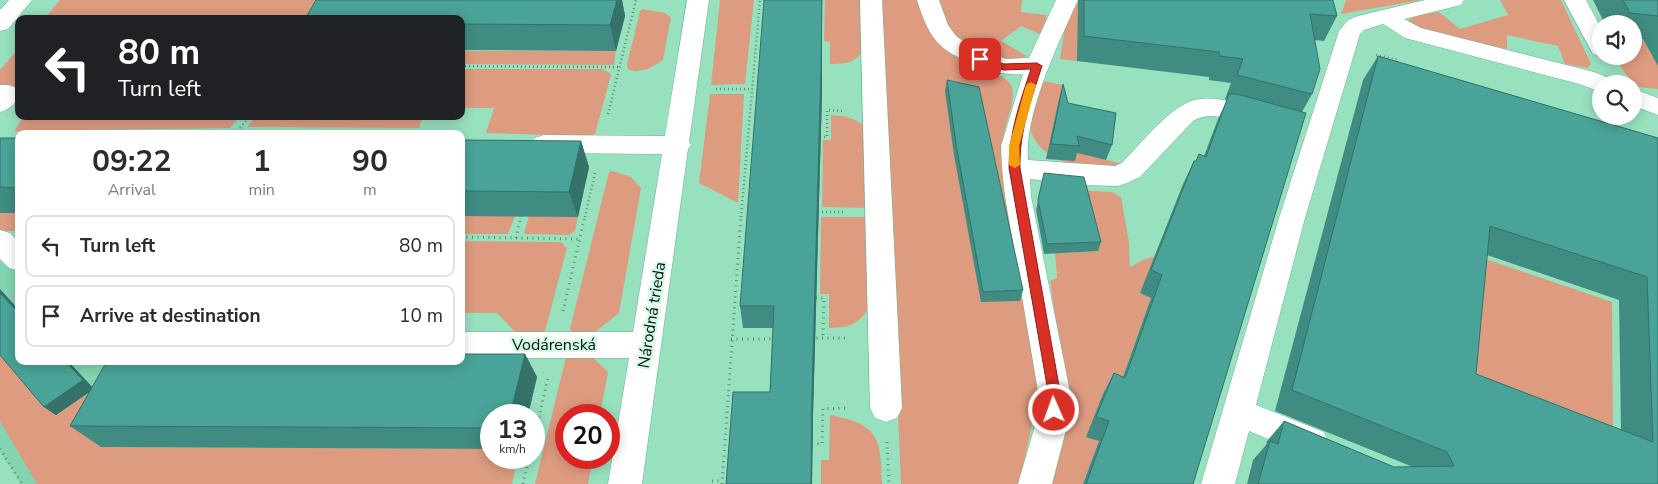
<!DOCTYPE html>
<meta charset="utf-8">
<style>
body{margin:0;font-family:"Nunito Sans",sans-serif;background:#f7f7f7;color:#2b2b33;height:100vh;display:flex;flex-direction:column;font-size:19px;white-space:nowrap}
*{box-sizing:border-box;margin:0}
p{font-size:16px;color:#7c7c81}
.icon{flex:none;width:28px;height:28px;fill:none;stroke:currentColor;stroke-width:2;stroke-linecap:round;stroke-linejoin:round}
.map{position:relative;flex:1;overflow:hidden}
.drawer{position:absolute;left:15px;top:130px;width:450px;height:235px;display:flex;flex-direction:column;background:#fff;border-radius:10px;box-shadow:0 2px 12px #0003}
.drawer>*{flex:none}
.hud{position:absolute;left:15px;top:15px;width:450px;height:105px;border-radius:10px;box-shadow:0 2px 12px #0003;background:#202124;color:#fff;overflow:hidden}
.controls{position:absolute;left:1592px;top:15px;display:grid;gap:10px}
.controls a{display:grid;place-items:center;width:50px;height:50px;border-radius:50%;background:#fff;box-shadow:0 2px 12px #0003;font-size:25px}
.speed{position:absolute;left:480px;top:404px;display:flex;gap:10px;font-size:25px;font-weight:700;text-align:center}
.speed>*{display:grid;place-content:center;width:65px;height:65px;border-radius:50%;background:#fff;box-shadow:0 2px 12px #0003;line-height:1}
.speed small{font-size:12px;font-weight:400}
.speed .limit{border:8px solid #d22;background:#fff;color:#111}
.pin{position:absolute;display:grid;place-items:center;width:42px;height:42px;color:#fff;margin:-21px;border-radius:10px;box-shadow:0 2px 8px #0006}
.me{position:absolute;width:55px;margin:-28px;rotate:358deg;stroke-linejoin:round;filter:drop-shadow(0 0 4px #0008)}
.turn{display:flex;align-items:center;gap:18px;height:105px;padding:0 20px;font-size:22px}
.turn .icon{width:65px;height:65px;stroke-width:2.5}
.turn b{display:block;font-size:35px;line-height:42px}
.eta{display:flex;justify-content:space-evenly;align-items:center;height:85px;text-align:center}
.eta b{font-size:30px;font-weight:700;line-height:35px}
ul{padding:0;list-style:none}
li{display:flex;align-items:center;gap:15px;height:62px;margin:0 10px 8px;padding:0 10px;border:2px solid #e1e1e2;border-radius:10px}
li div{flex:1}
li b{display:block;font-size:19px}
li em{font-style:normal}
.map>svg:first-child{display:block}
.built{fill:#83d4b1}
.green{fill:#dd9c80}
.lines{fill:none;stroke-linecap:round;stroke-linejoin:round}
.minor-casing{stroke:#6cb494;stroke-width:1}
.path-far1{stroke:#5b8f76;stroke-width:2.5;stroke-dasharray:1 3;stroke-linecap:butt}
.path{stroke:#5b8f76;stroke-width:3;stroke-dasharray:1 4.5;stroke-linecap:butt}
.minor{fill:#fff;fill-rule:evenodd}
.wall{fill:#408c83;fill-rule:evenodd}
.shaded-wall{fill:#34726a}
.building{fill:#4aa398;stroke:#34726a;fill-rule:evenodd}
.route{fill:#d93025;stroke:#8d1f18}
.slow{fill:#f59e0b}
.labels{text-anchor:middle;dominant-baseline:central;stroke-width:4.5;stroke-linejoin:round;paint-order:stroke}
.street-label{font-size:16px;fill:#00160b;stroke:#d5f9e7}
</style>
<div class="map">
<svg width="1658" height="484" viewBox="0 0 1658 484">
<rect width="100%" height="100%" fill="#98e1bf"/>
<path class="built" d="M0,241L19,260V361H116L50,484H21L0,451Z"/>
<path class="green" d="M60,0H324L313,19H44Z
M720,0H754L745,84L711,85Z
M825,0H864L863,50C856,63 845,64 830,64V42L824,41Z
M880,0H922C928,18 931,38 947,51C961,63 1005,72 1011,85C1017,100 1006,119 1004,134C1002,144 1004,155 1005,165L1039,388L1020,484H901Z
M936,0H1022L1021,12L1046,15L1044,36L1021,26L1001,41L1027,56L1018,61L987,57L951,35Z
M1075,0H1079L1077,61L1060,59L1067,14Z
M1346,0H1421L1341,14Z
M1500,0H1561L1591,64L1588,68L1565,64L1558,46L1507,35V49L1415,28L1408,21C1415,13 1429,14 1439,12L1460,29L1508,15Z
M642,9L665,13L671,17L663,60C653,67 640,75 628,69L627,64L640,11Z
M1634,38L1643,39L1658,66V89L1637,87L1624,72L1615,56H1634Z
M19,48V88L0,87V70Z
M461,51H616L614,65L461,64Z
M461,69H602L610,73L611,75L595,134L586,136L486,133L494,108H461Z
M1043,81L1063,85L1050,146L1127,165C1097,171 1053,168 1035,140C1033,136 1030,131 1030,126C1031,111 1039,95 1043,81Z
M710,94H744L738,203L699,183Z
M831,115C847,116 858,118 868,131L872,208L822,207L823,140H831Z
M24,116H240L230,128L14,131Z
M256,116H423L419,128L247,127Z
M612,171L631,177L641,188L619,313L594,333L574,336L570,329L609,172Z
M1055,189L1112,192L1121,197L1129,242L1130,267L1143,260L1158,255L1140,292L1151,298L1115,399L1086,436L1099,441L1083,484H1048L1065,382L1050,281L1057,278L1055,253L1098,251L1090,222Z
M0,213H19V231H0Z
M461,216H515L508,234H461Z
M529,216L578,217L575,231L569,235L524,234Z
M821,217H871L868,310C857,325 847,328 829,328V294H820Z
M461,241L561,242L567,248L544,335H518L497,313H461Z
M1474,255L1612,302L1613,434L1461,377Z
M0,350L10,362L93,389L102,447L491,449V458H518L512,484H37L0,421Z
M567,353L590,355L608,372L600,415H566V458H593L588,484H535Z
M830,415C879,424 881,438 882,484H821V460H829Z"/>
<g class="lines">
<g class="minor-casing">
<path id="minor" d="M9,0H32L8,29L0,31V10Z
M687,0H709L689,142L691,145L688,149L642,484H608L629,358H461V332H633L662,154L544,153L535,150L531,144L535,138L544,135L665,136Z
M860,0H882L902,408L897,418L886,422L875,418L870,408Z
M917,0H939L948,25L956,36L970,46L1006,59L1029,58L1056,0H1078C1059,42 1024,114 1028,160L1115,166L1122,163C1140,145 1173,102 1199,99C1221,96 1246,106 1268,112L1271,118L1268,124C1243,131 1220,106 1193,121L1140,177L1127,183L1118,186L1084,185L1030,179L1031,196L1071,397L1068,422L1052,484H1018L1036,422L1039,397L1005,196L1002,168L1001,146L1023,74C1004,75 994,72 977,65C938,50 930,40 917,0Z
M1425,0H1464L1461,5L1404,19L1421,28L1594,72L1609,78L1613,84H1601V92L1579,84L1405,38L1383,24L1364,30L1360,34L1305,218L1256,405L1324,432L1329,443L1324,454L1313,458L1249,431L1235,484H1201L1279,218L1339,31L1348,20L1358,16Z
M1564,0H1586L1601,28L1602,56L1593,54Z
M0,85H9L19,89C19,101 11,109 0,112Z
M1634,89L1658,98V115L1634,106Z
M0,230L10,233L19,242V271L9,268L0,259Z"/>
</g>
<path class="path-far1" d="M1376,55L1399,60
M461,66L619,67
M716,89H751
M608,114L636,0
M235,134L250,116
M820,137H827V110L843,111
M818,212H845
M585,217L595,173
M741,217L760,0"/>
<path class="path" d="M461,237L580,239
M516,238L521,216
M816,298H824L823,338
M563,311L585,216
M811,338H847
M731,339H774
M534,439L548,378
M887,442L889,484
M812,444H822L823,409L848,408
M0,449L22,484
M712,481H722
M523,484L529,458
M722,484L741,216"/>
<use href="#minor" class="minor"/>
</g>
<path class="wall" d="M316,0H622L625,16L616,51L461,50V19Z
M822,0V93L813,414L812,484H726L770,392L773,328H743L740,306Z
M1078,0H1333L1337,16L1324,41L1315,40L1312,94L1302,112L1193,484H1083L1099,441L1086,437L1103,394L1114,373L1123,377L1151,298L1140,293L1183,184L1194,161H1196L1199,154L1204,156L1218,119L1227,100L1225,99L1231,83L1209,80V77L1077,61Z
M1593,0H1658V66L1643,39L1634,38V24H1605Z
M1378,56L1658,138V484H1247L1253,460L1266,445L1267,441L1284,421L1394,467H1413L1275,411L1363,80ZM1487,255L1619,300L1621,430L1476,374Z
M947,80L1023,290L1020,301L981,302L954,155L945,91Z
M1063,84L1068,103L1112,145L1106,160L1077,153L1075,161L1046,159L1059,99Z
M0,138H19V213H0Z
M461,140L581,141L589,167L578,217L461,216Z
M1044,173L1101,242L1098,251L1044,254L1036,210Z
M0,289L11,302L19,361H68L92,387L525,354L537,377L528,415H491V449L101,447L70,426L90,391L56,415L44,407L0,355Z"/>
<path class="shaded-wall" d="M617,0H622L625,16L616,51L610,25Z
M822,0V93L813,414L812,484H811L812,394Z
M581,141L589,167L578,217L569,192Z
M0,289L19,310V313L0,293Z
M525,354L537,377L528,415H510Z
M65,361H68L94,389L56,415L44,407Z"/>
<path class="building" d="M316,0H617L610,25L461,24V19H305Z
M764,0H822L821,69L812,394L811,484H726L733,392H770L774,306H740Z
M1084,0H1333L1337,16L1310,14L1320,69L1312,94L1237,75L1243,59L1220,56L1219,52L1084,36Z
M1623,0H1658V16L1630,13Z
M1378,56L1658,138V484H1258L1270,441L1278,444L1284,421L1394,467L1454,466L1447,452L1292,390ZM1490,226L1647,277L1653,442L1476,374Z
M947,80L979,87L1023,290L983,292L956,144Z
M1063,84L1068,103L1116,113L1112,145L1077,136L1079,146L1051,144Z
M1229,94H1237L1306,113L1193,484H1086L1109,421L1096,417L1114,373L1125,378L1162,275L1151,270L1194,161H1196L1199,154L1206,157Z
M0,138H19V188L0,187Z
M461,140L581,141L569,192L461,191Z
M1044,173L1084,177L1101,242L1047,244L1038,200Z
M0,293L19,313V361H65L83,380L44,407L0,355Z
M461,354H525L510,415H491V428L70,426L107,361H461Z"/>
<path class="route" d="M980,56L1004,64L1037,63L1042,66C1031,100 1019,132 1020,168L1061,397L1058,414L1054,415L1049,414L1047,410L1049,397L1009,168C1009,133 1020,102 1031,69L1004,70L976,61L975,59Z"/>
<path class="slow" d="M1031,82L1036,85L1019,146L1020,165L1015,168L1009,165V146L1026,85Z"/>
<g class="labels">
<g class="street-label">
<text transform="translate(652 315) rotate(-81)">Národná trieda</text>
<text x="554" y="345">Vodárenská</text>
</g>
</g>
</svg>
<div class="controls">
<a><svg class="icon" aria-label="sound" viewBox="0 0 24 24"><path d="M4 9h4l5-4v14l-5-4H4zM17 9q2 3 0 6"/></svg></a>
<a><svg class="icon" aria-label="search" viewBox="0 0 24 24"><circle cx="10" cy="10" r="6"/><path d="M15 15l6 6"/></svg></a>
</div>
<div class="speed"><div>13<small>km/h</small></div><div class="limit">20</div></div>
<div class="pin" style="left:980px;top:59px;background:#d93025"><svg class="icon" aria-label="arrive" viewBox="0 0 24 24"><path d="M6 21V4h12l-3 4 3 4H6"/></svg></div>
<svg class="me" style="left:1054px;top:410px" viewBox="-20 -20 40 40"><circle r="17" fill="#d93025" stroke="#fff" stroke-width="3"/><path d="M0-11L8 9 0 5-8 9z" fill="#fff"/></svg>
<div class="hud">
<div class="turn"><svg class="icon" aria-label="left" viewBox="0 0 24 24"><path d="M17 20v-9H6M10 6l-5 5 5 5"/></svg><div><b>80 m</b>Turn left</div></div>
</div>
<section class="drawer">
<div class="eta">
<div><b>09:22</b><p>Arrival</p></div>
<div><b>1</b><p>min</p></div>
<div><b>90</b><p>m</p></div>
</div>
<ul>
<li><svg class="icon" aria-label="left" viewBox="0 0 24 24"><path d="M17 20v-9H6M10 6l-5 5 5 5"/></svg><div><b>Turn left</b></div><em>80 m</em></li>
<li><svg class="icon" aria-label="arrive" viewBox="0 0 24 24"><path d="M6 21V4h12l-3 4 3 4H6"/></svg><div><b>Arrive at destination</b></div><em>10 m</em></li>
</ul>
</section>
</div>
